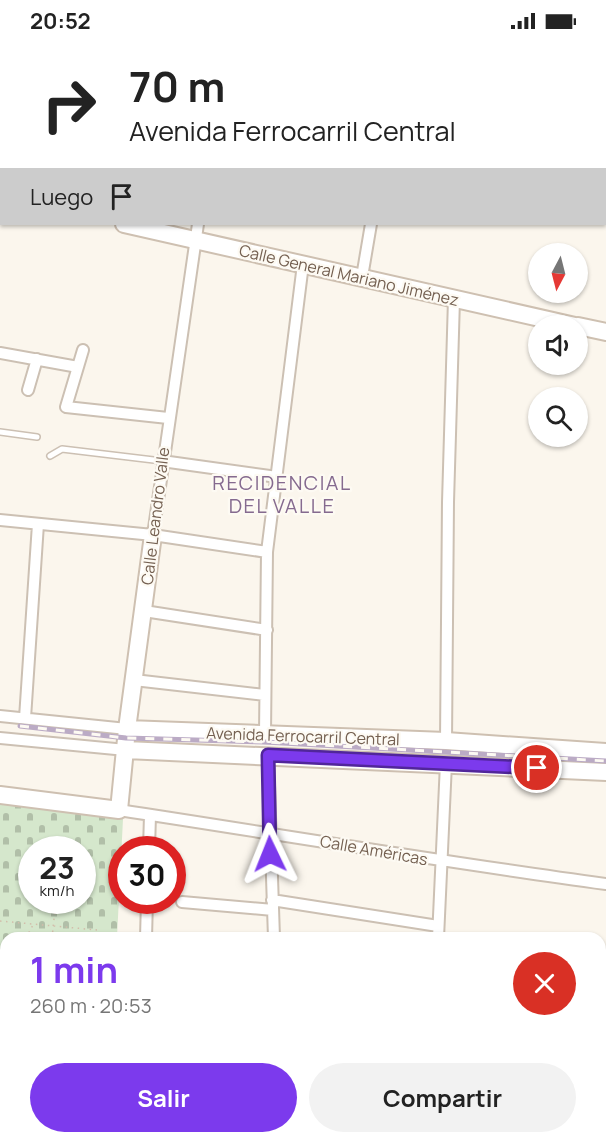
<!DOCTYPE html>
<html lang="es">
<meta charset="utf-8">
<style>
body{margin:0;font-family:Manrope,sans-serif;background:#f2f2f2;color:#222;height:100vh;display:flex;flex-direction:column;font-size:22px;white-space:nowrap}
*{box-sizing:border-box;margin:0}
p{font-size:20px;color:#767676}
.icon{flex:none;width:33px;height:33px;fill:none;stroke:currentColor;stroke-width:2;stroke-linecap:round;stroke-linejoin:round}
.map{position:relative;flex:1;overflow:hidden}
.side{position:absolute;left:0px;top:890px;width:606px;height:212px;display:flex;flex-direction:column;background:#fff;border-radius:18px 18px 0 0;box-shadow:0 2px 4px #0004}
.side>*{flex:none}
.banner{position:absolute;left:0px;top:0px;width:606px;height:183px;box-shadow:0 2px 4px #0004;background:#fff;color:#222;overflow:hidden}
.needle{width:39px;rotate:187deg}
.fabs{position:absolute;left:528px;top:201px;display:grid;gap:12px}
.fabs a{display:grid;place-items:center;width:60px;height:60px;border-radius:50%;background:#fff;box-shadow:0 2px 4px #0004;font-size:30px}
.speed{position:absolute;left:18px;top:794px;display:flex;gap:12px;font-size:30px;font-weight:700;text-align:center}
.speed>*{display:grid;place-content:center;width:78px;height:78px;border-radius:50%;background:#fff;box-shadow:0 2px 4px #0004;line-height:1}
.speed small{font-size:15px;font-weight:400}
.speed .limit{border:9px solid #d22;background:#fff;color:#111}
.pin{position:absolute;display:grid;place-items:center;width:51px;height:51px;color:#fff;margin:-26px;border:3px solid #fff;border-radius:50%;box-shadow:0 2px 6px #0007}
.me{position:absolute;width:66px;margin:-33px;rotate:358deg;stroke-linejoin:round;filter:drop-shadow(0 0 4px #0008)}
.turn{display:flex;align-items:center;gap:21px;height:126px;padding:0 30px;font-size:27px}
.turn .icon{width:78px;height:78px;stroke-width:2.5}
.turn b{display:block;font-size:42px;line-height:51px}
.then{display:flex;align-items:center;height:57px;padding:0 30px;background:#0003;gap:12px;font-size:22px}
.round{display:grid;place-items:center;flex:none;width:63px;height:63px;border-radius:32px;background:#f2f2f2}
.headline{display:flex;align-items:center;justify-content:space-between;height:102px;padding:0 30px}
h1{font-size:36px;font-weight:700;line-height:45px;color:#7c3aed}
.cta{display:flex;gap:12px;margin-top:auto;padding:12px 30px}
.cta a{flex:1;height:69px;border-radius:36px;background:#7c3aed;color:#fff;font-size:24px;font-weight:700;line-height:69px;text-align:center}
.cta a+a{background:#f2f2f2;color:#222}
.status{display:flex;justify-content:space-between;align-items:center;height:42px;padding:0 30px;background:#fff;direction:ltr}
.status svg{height:16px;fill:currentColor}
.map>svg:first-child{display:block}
.cemetery{fill:url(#cemetery-stones);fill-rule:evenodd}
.park{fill:url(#park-crowns)}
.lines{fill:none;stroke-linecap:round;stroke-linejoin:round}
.lane-casing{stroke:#ccc0b3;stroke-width:8}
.street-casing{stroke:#ccc0b3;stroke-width:14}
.secondary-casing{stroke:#cec0b1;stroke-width:20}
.path{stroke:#d2bdaa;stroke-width:1.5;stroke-dasharray:1.5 4.5;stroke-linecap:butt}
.lane{stroke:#fff;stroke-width:5}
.street{stroke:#fff;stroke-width:10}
.secondary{stroke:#fff;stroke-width:16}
.rail-casing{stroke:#bbabc5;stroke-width:5}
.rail{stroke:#fdfaf3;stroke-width:3;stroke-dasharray:9;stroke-linecap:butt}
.route-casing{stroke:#51269a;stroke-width:15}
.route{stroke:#7c3aed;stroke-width:10}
.labels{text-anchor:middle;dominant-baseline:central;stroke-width:4.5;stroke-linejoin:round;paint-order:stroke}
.street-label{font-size:16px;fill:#746051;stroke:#fdfaf3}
.quarter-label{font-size:20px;letter-spacing:1.5px;fill:#856a8f;stroke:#fdfaf3}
</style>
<div class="status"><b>20:52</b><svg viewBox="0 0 49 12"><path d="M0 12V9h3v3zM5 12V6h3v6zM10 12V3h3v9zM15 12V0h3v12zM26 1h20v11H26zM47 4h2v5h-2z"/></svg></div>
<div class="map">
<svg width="606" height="1100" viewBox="0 0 606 1100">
<defs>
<pattern id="cemetery-stones" width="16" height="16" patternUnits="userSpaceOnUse" patternTransform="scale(1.5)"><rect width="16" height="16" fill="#d5e7cc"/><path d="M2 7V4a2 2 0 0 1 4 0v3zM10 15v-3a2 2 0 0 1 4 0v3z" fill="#b1bfa8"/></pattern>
<pattern id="park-crowns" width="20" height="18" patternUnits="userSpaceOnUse" patternTransform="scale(1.5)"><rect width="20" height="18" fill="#d5e7cc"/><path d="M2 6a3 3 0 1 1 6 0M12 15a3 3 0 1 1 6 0" fill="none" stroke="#b1bfa8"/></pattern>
</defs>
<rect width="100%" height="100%" fill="#fbf6ed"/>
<path class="cemetery" d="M0,756L123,777L117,895L6,896V1095H107L106,1100H0ZM32,807H82V858H32Z"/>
<path class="park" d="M139,1095H376L398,1099L400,1095H416L417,1100H138Z"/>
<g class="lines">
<g class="lane-casing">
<path id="lane" d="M545,2V0
M0,390L37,395
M50,414L62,407L162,419"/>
</g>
<g class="street-casing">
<path id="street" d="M125,2V0
M219,2V0
M604,166H606
M362,235L371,182
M83,308L66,365L168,376
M0,311L78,325
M28,348L37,317
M162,419L277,435
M0,478L153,493L267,510
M153,493L198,182
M144,569L267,588
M134,638L265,653
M0,674L127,687
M25,676L38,482
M265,691L267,510L303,222
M0,696L126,708
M446,699L448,460L454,257
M268,713L274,896
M119,768C282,793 443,820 606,842
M149,807L150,773
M272,858L438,884
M182,860L273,868
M146,896L147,858
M438,896L446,721
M600,955L606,956
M600,1043L606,1044
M487,1095L514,1100
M119,1100V1095"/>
</g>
<g class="secondary-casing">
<path id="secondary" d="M390,0L398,2
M604,101L606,102
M0,154H2
M124,182L575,284
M578,284L606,290
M127,687L446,699L606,710
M126,708L606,730
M0,753L119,768L127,687L153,493"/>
</g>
<path class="path" d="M0,879L97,888
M26,896L33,883
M52,896L56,858
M0,942L6,931
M0,988L6,989
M0,1007L6,1008
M0,1050L6,1057"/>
<use href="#lane" class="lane"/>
<use href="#street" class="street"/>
<use href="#secondary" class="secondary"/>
<g class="rail-casing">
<path id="rail" d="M20,684L126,696L265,700L606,719"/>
</g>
<use href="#rail" class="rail"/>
</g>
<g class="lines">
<g class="route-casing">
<path id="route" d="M270,812L268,713L537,726"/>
</g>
<use href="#route" class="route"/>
</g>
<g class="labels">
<g class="street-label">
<text transform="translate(349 233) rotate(13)">Calle General Mariano Jiménez</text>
<text transform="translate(155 474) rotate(-83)">Calle Leandro Valle</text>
<text transform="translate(303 694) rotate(2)">Avenida Ferrocarril Central</text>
<text transform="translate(374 808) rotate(10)">Calle Américas</text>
</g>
<g class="quarter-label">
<text x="282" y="440">RECIDENCIAL<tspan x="282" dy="23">DEL VALLE</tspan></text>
</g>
</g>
</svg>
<div class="fabs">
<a><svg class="needle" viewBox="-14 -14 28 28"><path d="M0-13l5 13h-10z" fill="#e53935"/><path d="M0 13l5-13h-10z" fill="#767676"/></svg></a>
<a><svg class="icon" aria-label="sound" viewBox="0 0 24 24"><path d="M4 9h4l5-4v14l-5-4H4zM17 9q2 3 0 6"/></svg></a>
<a><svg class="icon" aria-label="search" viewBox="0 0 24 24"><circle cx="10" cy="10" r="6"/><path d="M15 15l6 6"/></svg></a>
</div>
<div class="speed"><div>23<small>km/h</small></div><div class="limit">30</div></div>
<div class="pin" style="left:537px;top:726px;background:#d93025"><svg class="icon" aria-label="arrive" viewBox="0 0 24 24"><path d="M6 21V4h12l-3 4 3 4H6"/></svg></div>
<svg class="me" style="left:270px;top:812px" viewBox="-20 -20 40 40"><path d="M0-17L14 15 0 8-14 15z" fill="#7c3aed" stroke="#fff" stroke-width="4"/></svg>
<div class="banner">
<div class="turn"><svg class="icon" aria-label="right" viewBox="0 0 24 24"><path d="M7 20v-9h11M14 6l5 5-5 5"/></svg><div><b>70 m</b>Avenida Ferrocarril Central</div></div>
<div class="then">Luego<svg class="icon" aria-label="arrive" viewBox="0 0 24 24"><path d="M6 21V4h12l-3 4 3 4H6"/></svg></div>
</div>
<section class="side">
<div class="headline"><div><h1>1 min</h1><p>260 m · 20:53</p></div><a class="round" style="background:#d93025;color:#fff"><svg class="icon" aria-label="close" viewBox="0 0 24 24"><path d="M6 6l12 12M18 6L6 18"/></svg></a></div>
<div class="cta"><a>Salir</a><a>Compartir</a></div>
</section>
</div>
